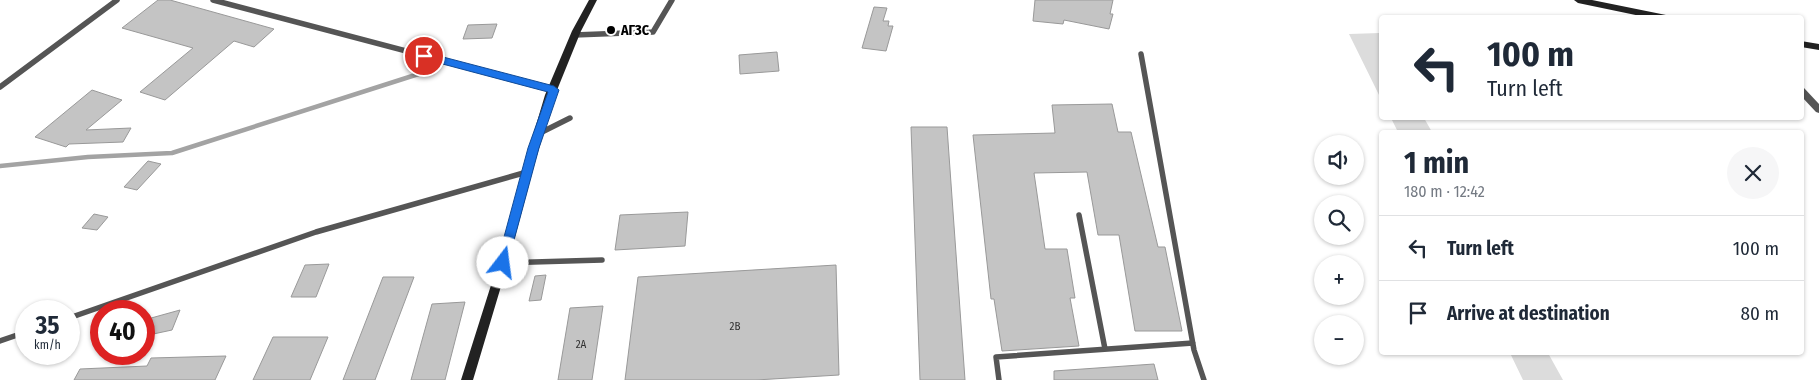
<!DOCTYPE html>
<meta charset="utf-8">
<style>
body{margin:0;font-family:"Fira Sans Condensed",sans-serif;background:#f6f6f7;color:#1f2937;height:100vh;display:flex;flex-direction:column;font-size:19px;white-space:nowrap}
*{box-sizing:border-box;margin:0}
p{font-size:16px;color:#747a83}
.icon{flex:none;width:28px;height:28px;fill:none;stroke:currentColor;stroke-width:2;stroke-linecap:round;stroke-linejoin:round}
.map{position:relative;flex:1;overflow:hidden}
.sheet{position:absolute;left:1379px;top:130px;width:425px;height:225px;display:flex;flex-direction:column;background:#fff;border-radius:5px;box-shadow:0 1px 4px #0004}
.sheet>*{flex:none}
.banner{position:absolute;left:1379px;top:15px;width:425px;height:105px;border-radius:5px;box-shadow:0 1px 4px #0004;background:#fff;color:#1f2937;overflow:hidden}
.fabs{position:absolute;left:1314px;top:135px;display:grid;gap:10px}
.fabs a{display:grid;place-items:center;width:50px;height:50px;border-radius:50%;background:#fff;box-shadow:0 1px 4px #0004;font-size:25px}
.speed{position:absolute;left:15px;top:300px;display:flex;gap:10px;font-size:25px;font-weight:700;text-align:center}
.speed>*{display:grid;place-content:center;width:65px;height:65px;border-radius:50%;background:#fff;box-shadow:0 1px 4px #0004;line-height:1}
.speed small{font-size:12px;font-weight:400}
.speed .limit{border:8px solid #d22;background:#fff;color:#111}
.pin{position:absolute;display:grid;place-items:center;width:42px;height:42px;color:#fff;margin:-21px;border:2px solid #fff;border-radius:50%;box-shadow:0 1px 5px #0007}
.me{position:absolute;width:55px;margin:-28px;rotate:15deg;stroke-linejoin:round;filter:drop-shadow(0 0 4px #0008)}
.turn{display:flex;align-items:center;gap:18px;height:105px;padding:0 25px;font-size:22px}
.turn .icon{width:65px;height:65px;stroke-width:2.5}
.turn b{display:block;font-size:35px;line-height:42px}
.round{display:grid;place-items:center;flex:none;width:52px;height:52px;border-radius:26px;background:#f6f6f7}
.headline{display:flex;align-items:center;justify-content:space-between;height:85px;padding:0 25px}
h1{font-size:30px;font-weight:700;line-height:38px}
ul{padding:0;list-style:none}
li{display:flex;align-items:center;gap:15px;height:65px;padding:0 25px;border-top:1px solid #e0e1e3}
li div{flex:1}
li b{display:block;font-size:19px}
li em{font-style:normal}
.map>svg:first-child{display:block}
.green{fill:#dcdcdc}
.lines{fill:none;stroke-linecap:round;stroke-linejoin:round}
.stream{stroke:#a3a3a3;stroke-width:4.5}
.building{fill:#c4c4c4;stroke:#999}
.lane{stroke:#555;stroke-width:5.5}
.street{fill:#555;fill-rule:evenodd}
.secondary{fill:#222;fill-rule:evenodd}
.route{fill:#1a73e8;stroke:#114b97}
.poi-dot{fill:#000;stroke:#fff;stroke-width:2}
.labels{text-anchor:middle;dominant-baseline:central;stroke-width:4;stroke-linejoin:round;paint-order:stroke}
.number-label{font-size:11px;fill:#313131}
.poi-label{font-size:14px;font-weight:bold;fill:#000;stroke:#fff;text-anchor:start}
</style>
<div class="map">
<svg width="1819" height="380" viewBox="0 0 1819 380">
<rect width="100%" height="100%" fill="#fff"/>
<path class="green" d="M1380,33L1381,36V99L1349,34Z
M1391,118H1424L1432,132H1398Z
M1510,353H1548L1563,380H1523Z"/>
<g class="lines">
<path class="stream" d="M0,166L88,157L172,153L431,70"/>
</g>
<path class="building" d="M158,0H170L274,29L254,47L234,41L165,100L140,92L193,48L122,28Z
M1035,0H1113L1110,14H1113L1109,29L1064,20L1063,24L1033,21Z
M874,7L887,8L883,21H889L888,26H893L886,51L862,48Z
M497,24L492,38L463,39L468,25Z
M777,52L779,71L740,74L739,55Z
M92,90L122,100L86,130L131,128L123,142L69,144L66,147L35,137Z
M1112,104L1118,132H1131L1158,247H1165L1182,331H1135L1119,235H1098L1087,172L1034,173L1045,249H1067L1075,298H1070L1079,346L1002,351L994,299H991L973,135L1055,133L1052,105Z
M911,127H947L965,380H920Z
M148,161L161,164L137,190L124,187Z
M688,212L685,246L615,250L620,215Z
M94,214L108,217L97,230L82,228Z
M329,264L316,297H291L305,265Z
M836,265L839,375L756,380H625L638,277Z
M546,275L541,300L529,301L535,276Z
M383,277H414L375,380H343Z
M465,302L445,380H411L432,304Z
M603,306L592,380H558L570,308Z
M180,310L172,330L144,336V320Z
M273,337H328L310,380H253Z
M226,356L215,380H74L80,369L147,366L151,358Z
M1154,364L1158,380H1054V371Z"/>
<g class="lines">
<path class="lane" d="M213,0L554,90
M574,35L653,32L672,0
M1141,54L1194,350L1204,380
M0,87L117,0
M538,134L570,118
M1079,215L1105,349
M503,263L602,260
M69,318L316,232L527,172
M0,341L26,332
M999,380L996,357L1193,343"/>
<path class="street" d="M1801,87L1804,88L1819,104V113L1816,112L1801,96Z"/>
<path class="secondary" d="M589,0H597L581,31L555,95L535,162L508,263L473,380H461L498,263L525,162L545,95L572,31Z
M1574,0H1592L1666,15L1670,18H1650L1578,3Z
M1801,41L1819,44V50L1801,47Z"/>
</g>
<path class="route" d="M424,52L554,86L559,90L539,148L507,266L503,268L497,263L528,148L548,92L420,58V53Z"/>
<circle class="poi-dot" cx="611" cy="30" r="5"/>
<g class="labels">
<g class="number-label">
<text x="735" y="326">2В</text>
<text x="581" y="344">2А</text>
</g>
<g class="poi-label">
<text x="621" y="30">АГЗС</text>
</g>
</g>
</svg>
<div class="fabs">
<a><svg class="icon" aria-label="sound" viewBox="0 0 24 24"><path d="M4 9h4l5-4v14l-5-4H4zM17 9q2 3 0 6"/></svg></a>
<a><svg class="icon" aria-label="search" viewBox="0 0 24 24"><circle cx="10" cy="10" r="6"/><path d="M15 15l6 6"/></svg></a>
<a>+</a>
<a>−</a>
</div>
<div class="speed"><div>35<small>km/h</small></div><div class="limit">40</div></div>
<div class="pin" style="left:424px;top:56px;background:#d93025"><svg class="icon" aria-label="arrive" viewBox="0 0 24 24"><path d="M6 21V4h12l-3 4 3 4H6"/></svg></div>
<svg class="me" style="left:503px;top:263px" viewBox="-20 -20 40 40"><circle r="19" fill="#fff"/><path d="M0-13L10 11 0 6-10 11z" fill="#1a73e8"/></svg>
<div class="banner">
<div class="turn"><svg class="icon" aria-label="left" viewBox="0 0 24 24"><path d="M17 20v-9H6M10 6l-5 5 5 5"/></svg><div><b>100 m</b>Turn left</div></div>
</div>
<section class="sheet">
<div class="headline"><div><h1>1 min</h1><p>180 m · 12:42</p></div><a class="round"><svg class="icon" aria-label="close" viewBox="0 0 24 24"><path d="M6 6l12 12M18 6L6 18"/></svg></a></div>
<ul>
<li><svg class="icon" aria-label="left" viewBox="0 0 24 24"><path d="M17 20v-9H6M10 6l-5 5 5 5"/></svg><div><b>Turn left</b></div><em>100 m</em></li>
<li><svg class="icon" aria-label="arrive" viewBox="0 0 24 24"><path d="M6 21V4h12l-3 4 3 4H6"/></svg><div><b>Arrive at destination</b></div><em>80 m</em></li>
</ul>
</section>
</div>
